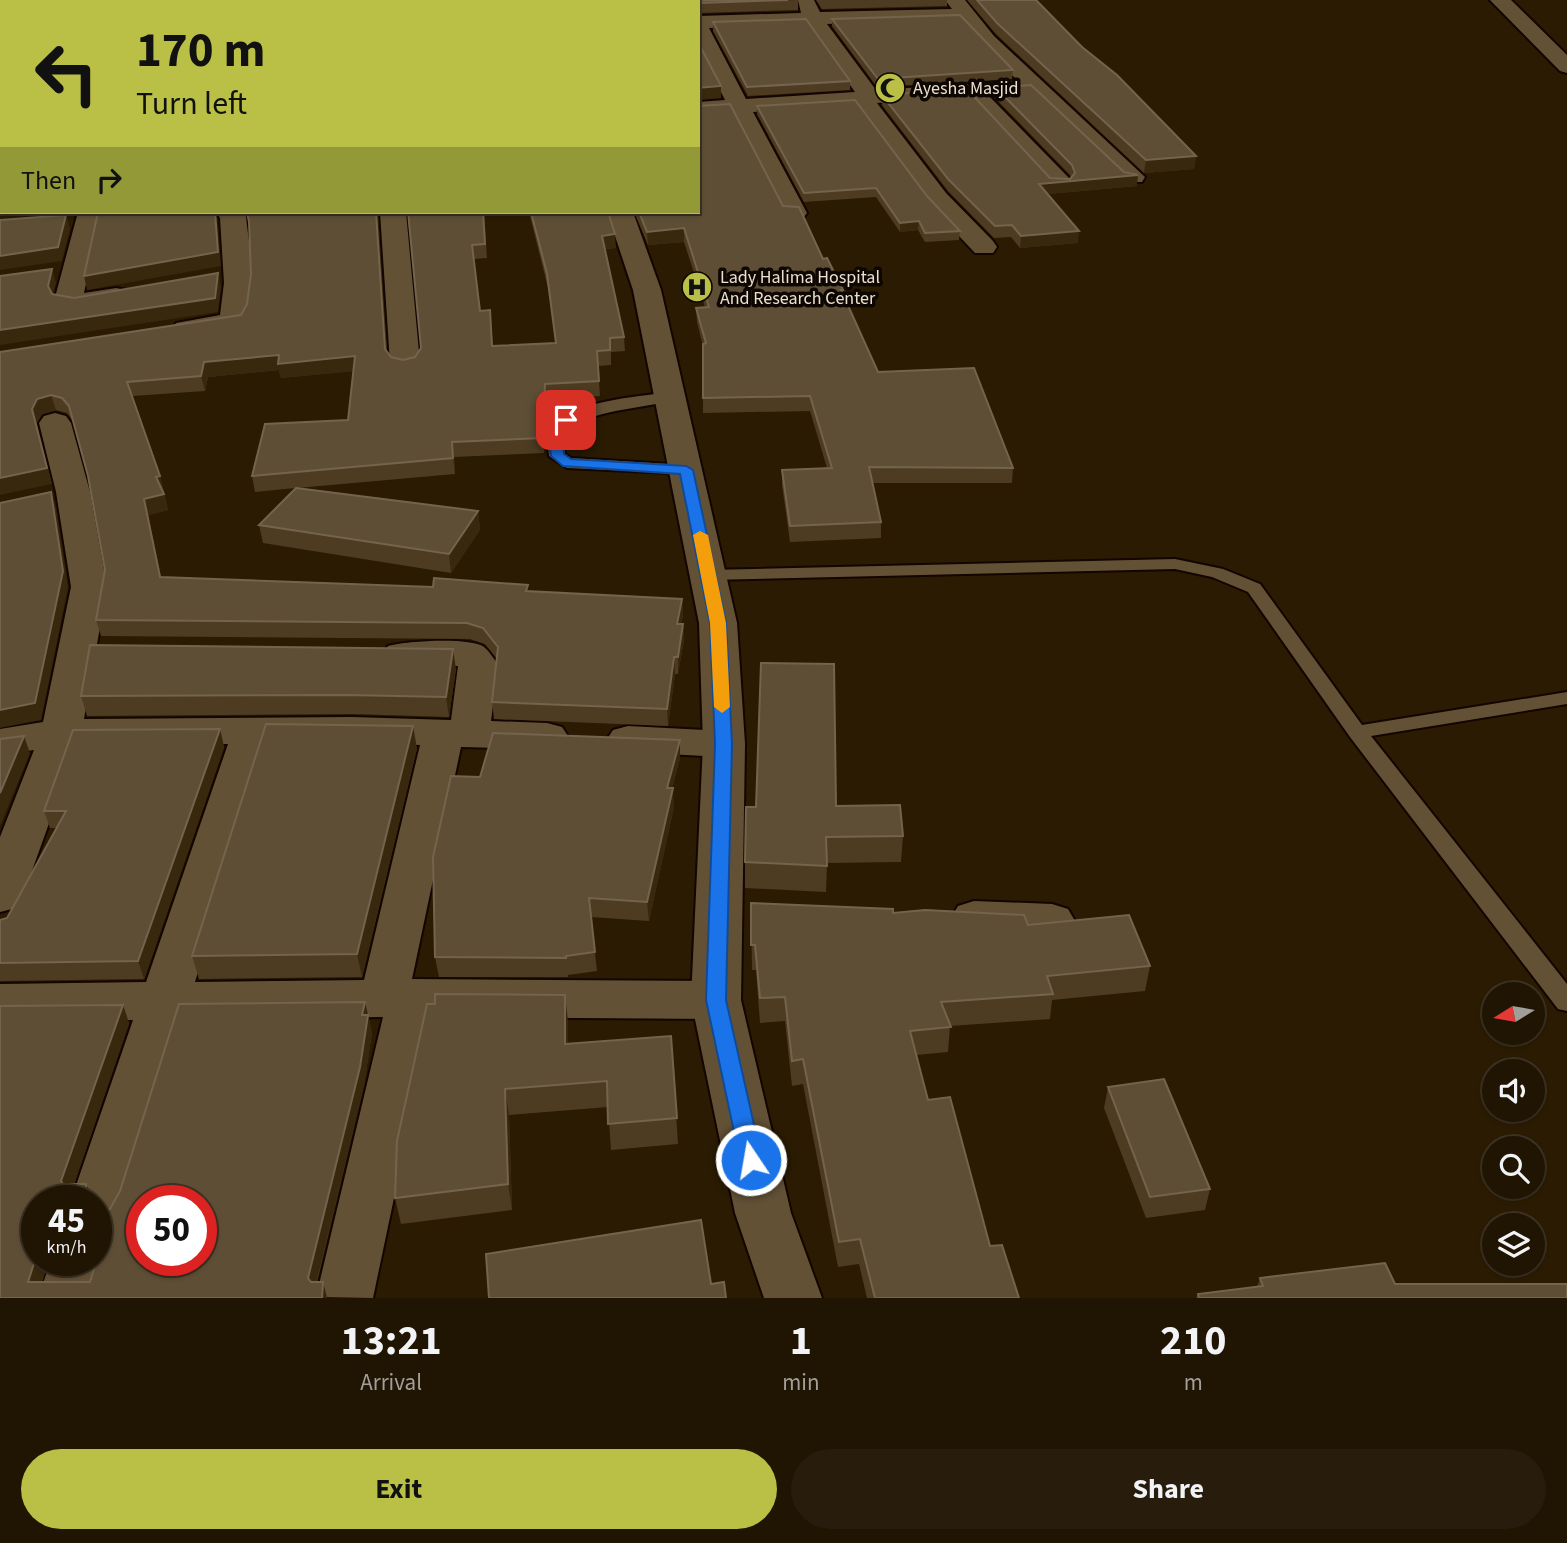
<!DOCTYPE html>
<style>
body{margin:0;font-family:"Source Sans 3",sans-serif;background:#281d0c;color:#f1f3f6;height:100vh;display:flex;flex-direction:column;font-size:26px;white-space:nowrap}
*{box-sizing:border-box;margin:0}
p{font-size:23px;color:#a29e99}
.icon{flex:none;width:38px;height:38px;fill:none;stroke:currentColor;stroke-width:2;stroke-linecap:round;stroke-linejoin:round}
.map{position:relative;height:1298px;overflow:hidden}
.details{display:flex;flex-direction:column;background:#201402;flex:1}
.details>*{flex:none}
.banner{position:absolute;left:0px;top:0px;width:700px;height:214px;box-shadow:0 2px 5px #0004,0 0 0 2px #3d3324;background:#bac045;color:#111;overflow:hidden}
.needle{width:46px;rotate:259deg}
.buttons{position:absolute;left:1482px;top:982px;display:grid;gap:14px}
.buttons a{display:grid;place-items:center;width:63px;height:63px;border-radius:50%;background:#201402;box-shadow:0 2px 5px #0004,0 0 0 2px #3d3324;font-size:35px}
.speed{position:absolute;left:21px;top:1185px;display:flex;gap:14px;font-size:35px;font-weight:700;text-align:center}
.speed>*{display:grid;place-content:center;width:91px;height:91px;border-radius:50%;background:#201402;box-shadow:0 2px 5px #0004,0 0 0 2px #3d3324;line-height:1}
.speed small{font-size:18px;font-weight:400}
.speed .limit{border:10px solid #d22;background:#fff;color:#111}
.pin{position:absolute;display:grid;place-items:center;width:60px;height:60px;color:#fff;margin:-30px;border-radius:14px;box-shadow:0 4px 10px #0006}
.me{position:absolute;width:77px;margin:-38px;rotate:348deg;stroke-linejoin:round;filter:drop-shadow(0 0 5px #0008)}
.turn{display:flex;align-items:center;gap:24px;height:147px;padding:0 21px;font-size:32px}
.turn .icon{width:91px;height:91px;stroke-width:2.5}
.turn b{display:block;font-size:49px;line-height:60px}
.then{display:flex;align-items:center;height:66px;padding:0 21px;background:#0003;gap:14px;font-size:26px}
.eta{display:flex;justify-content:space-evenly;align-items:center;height:119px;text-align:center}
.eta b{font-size:42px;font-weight:700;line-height:49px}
.cta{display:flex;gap:14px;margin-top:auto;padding:14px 21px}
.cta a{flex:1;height:80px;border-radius:42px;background:#bac045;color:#111;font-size:28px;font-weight:700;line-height:80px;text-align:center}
.cta a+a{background:#281d0c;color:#f1f3f6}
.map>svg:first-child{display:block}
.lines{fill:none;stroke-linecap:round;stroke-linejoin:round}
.lane-casing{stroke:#130500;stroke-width:4}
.street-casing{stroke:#130500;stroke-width:4}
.secondary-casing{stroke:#130500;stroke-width:4}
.lane{fill:#635136;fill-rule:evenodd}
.street{fill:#635136;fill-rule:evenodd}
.secondary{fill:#635136;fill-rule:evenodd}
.wall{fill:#4d3c22;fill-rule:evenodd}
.shaded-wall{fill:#38280d}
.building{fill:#5e4e35;stroke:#74644d;stroke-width:2;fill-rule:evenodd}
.route{fill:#1a73e8;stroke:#114b97;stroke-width:2}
.slow{fill:#f59e0b}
.labels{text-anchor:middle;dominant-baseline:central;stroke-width:7;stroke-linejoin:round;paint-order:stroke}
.far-poi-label{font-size:18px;fill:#eadfd0;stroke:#0e0701;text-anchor:start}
</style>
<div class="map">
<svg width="1567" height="1298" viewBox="0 0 1567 1298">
<rect width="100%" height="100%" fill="#2b1b02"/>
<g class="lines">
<g class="lane-casing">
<path id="lane" d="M670,392L675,394V400C636,410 597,408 562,432L565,454L571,458L686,465L692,466L694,470L692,474L567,468L549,456L546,430C570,401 635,397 670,392Z
M1175,559L1223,569L1260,584L1362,725L1567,692V704L1371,736L1567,984V1011L1558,1009L1350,737L1248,592L1212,577L1175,569L709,580L700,575L709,570Z"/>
</g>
<g class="street-casing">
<path id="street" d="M798,0H814L820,12L952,9L945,0H965L994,36L1145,177L1142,182H1124L1031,93L989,96L1069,178L1072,183L1069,188H1051L967,97L877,103L946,193L993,241L997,247L993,253H975L928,203L856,105L753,112L807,213L803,218H785L732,113L698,116V102L725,100L698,46V16L801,13ZM961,20L980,44L1018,81L876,90L827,24ZM807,25L855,92L746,99L709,28Z
M1490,0H1511L1567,55V73L1560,71Z
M78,212H98L101,216L84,293L116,288L126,290L130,296L126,302L78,310L58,307L54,301Z
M216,212H244L246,215C248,247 263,299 243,327C223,332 196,340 176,335L172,329L176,323L220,315L224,283L220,218Z
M380,212H406L420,363L416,369L405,372L394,369L390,363Z
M55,413L66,416L71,423L90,492L107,587L84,719L352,717L451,720L458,666H402L388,662L383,654L388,646C406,641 470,637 484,647C490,652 494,659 498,665L491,721L547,723L562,727L568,736L562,745L547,749L461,747L412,979L716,981L733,987L741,1000L733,1013L716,1019L432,1017L373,1298L316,1297L383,1017L183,1019L124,1208L116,1225L96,1232V1200H71L133,1020L0,1022V984L146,982L228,744L77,745L23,896L16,908L0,912V837L34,750L0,755V729L43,722L71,587L56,492L39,423L44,416ZM352,743L420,745L364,980L195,982L269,744Z
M628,726L724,731L739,735L745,744L739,753L724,757L628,752L613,748L607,739L613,730Z
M974,901L1052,904L1068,909L1075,921L1068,933C1036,943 990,940 958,930L951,918L958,906Z
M96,1241L107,1260L96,1298H38L51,1260H96Z"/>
</g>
<g class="secondary-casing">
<path id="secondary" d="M607,212H633L661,290L737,623L745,744L741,1000L791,1213L822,1298H764L735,1213L691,1000L703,744L699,623L633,290Z"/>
</g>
<use href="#lane" class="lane"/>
<use href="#street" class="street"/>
<use href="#secondary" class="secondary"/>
</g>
<path class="wall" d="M798,0V10L698,13V2Z
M816,0H947V6L822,9Z
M967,0H1036L1082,47L1196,156L1194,169L1144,173L996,34Z
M832,19L1013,70L1012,79L877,87L832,26Z
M713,22L850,81V90L748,96L713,31Z
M996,88L1137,186L1048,194L1078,243L1020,248L1011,237L994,238L948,191L882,105V95L1050,178L1070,179L1071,176L995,98Z
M757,106L927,196L960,231L959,240L925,242L918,230L900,232L876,197L804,202L757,114Z
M783,206L823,259L843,290V296L878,372L1013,468L1012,483H873L881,522V538L790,542L782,485V470L827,468L810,411L703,413V346L697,322L696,308L705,307L684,242L648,245L634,212H698Z
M377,212L387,351L391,357L403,360L415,357L421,348L484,212L487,258L474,259L480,311L490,310L493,346L556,343L548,288L529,212H608L616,248L605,249L624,337L625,351L611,352V365L598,366L600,396L547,399L544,453L454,457L455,474L297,488L478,511L480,530L451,573L263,543L259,525L295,488L255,492L252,476L348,420L353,371L281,378L279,370L208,377L205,391L132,396L160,476L168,510L148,515L161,577L682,599L683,615L681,624H683L684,640L678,674H675L668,726L494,719L492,702L497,659L485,644L470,639L101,636L96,620L105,570L88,476L73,421L67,413L56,410L42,414L36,424L52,484L0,352L241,315Z
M456,669L449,717L352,714L87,716L81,696Z
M220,729L224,747L144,979L0,981V920L7,918L57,828H50L44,811Z
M417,748L362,977L199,979L192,956Z
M680,758L672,788L674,807L649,921L591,917L597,971L568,975V977H439L435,957L480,777Z
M836,806L903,836L901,862L827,863L826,892L745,888V862Z
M751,903L893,913L1028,925L1150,966L1145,991L1052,1000L1050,1019L950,1026L948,1052L916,1055L928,1100L990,1246L1019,1298H867L859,1264L838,1267L803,1084L792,1086L785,1021L760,1023L756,970H752Z
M365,1002L372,1033L364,1085L317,1282H323L327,1298H0V1006L123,1005L129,1023L74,1184H86L93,1200H37V1260H49L42,1282H90L101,1245L98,1240H96V1214L110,1209L120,1191L179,1004ZM142,1200H201V1260H142Z
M568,1021V1044L671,1036L678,1144L611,1150L608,1107L509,1115L512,1210L401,1224L395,1198Z
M1108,1087L1210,1189L1205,1210L1146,1218L1104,1108Z
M1260,1278L1395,1284L1567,1298H1196L1198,1294L1257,1287Z"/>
<path class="shaded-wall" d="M721,86V98L698,100V88Z
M1196,156L1194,169L1144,173L1146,160Z
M1138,175L1137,186L1038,195L1039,184Z
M2,199V212H16L0,213V200Z
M216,212L221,266L87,290L84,276Z
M376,212H378L387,363L385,349Z
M66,215L70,228L62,261L0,270V256Z
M919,221L918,230L900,232V223Z
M684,228V242L648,245L647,232Z
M1079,231L1078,243L1020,248L1021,236Z
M615,234L616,248L603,249L602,236Z
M52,269L56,283L51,300L48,286Z
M218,273L221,287L218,312L0,345V330Z
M279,355L355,356L357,371L281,378L279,370L208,377L205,391L201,376L204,362Z
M545,384L547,399L544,453L543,438Z
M51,395L56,410L42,414L36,424L52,484L0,495V478L32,409L37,399Z
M452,442L454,457L455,474L453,458Z
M160,476L164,492L160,493L156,477Z
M51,492L56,508L68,587L41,720L0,728V710Z
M164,494L168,510L148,515L165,593L144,499Z
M478,511L480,530L451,573L449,554Z
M682,599L683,615L678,640L677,624Z
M683,624L684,640L678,674V657Z
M453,649L456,669L449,717L446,697Z
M674,657L675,674L668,726L667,709Z
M413,726L417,748L362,977L357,954Z
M220,729L224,747L144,979L138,961Z
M24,736L30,753L0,826V793Z
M680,740V758L668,806L667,788Z
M673,788L674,807L649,921L647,902Z
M565,995L568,1021V1070L565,1044Z
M365,1002L372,1033L364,1085L313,1296L308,1278Z
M123,1005L129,1023L69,1199L61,1181Z
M505,1089L509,1115L512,1210L508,1184Z
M86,1184L93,1200H86Z
M37,1254V1260H49L36,1298L28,1282Z
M323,1282L327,1298H322Z"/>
<path class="building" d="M0,0H295L312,2H2V199L0,200V168L1,167L0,107L1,106L0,90V46L2,37L0,36Z
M390,0H788L698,3L389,2Z
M977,0H1036L1082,47L1117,75L1196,156L1146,160L997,23Z
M960,15L1013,70L878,79L832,19Z
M806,19L850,81L747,87L713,22Z
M698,42L721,86L698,88Z
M1031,85L1124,172L1138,175L1039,184L1079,231L1021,236L1012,225L995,226L949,180L882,95L967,89L1050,178L1070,179L1075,173L1072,165L996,88Z
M855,100L927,196L960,231L925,233L919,221L900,223L876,188L804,193L757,106Z
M730,104L783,206L799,207L823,259L827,258L843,290H841L878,372L974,368L1013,468L869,467L881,522L790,526L782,470L832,468L810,396L703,398V344L706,343L696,308L709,307L684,228L647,232L639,212H698V106Z
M98,212H215L218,252L84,276Z
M247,212H376L385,349L391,357L403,360L415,357L421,348L408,212H483L485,244L472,245L480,311L490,310L492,346L556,343L547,274L531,212H608L615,234L602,236L624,337L610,338V350L597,351L599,381L545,384L543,438L452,442L453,458L252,476L265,424L348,420L355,356L278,364L279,355L204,362L201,376L127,382L160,476L156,477L164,494L144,499L160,577L433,587L434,578L528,585L526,591L682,599L677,624H683L678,657H674L667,709L492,702L498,647L483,628L467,623L96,620L105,570L88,476L69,406L62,398L51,395L37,399L32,409L47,468L0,478V352L241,315L247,304L251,274L249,222Z
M66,215L58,247L0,256V220Z
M52,269L48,286L52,294L74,298L218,273L215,298L0,330V276Z
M296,488L478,511L449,554L259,525Z
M51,492L63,571L35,703L0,710V503Z
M90,645L453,649L446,697L348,695L81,696Z
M761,663L834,664L836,806L900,805L903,836L826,837L827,866L745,862L746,807H756Z
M266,724L413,726L357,954L192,956Z
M220,729L138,961L0,963V920L7,918L66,811H44L73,730Z
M493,733L680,740L667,788H673L647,902L589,898L595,952L566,956V958L435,957L433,857L451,776L480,777Z
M24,736L0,793V739Z
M751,903L893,909V913L925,910L1024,915L1028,925L1129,915L1150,966L1047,976L1053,994L941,1002L951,1027L910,1031L928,1100L950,1097L990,1246L1002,1245L1019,1298H875L860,1239L839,1242L803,1059L792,1061L785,997L760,998L755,945H751Z
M435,994L565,995V1044L671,1036L677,1118L608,1124L607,1081L505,1089L508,1184L395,1198L397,1141L427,1004H435Z
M365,1002L362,1015H368L360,1067L308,1278L311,1282H323L322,1298H0V1006L123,1005L61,1181L63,1184H86V1200H37V1254L28,1282H90L102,1243L96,1232V1214L110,1209L120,1191L179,1004ZM142,1200H201V1260H142Z
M1164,1079L1210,1189L1150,1197L1108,1087Z
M701,1220L711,1284L724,1282L726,1298H489L486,1254Z
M1385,1263L1395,1284H1567V1298H1199L1198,1294L1263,1286L1260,1278Z"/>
<path class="route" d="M561,417L573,420L561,431L564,454L571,459L686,466L693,470L726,623L732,744L726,1000L762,1160L759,1166L751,1169L743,1166L740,1160L706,1000L715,744L710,623L680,474L563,466L551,456L548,430Z"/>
<path class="slow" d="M700,531L708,535L726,623L730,707L722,713L714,707L710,623L693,535Z"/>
<defs>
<g id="mosque-disc" transform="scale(1.575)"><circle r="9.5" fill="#bac045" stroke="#0e0701"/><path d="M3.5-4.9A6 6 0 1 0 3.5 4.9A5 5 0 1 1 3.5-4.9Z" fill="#111"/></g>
<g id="hospital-disc" transform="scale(1.575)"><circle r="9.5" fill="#bac045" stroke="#0e0701"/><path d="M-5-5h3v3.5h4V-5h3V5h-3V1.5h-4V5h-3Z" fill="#111"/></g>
</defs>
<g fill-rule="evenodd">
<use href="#mosque-disc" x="890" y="88"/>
<use href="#hospital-disc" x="697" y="287"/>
</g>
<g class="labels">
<g class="far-poi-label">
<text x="913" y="88">Ayesha Masjid</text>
<text x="720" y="277">Lady Halima Hospital<tspan x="720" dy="21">And Research Center</tspan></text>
</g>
</g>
</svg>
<div class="buttons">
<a><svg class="needle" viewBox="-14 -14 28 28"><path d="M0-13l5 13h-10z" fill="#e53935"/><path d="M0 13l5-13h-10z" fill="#a29e99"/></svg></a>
<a><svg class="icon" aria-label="sound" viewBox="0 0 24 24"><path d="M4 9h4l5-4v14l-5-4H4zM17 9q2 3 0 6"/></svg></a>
<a><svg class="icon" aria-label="search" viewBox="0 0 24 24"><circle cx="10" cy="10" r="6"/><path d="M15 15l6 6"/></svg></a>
<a><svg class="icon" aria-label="layers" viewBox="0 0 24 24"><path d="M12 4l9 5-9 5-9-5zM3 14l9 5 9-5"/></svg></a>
</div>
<div class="speed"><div>45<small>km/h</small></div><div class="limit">50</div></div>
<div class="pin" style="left:566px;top:420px;background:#d93025"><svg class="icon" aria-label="arrive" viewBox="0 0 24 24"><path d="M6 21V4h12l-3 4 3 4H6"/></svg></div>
<svg class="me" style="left:751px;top:1160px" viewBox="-20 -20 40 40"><circle r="17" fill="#1a73e8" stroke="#fff" stroke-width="3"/><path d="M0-11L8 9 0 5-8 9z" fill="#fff"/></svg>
<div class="banner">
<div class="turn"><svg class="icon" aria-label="left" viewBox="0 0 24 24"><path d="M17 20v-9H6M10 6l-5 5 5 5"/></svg><div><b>170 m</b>Turn left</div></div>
<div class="then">Then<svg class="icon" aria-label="right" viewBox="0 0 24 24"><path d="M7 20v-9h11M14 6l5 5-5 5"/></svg></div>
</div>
</div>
<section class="details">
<div class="eta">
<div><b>13:21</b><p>Arrival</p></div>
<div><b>1</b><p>min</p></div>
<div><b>210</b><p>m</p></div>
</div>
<div class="cta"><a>Exit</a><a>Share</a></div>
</section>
